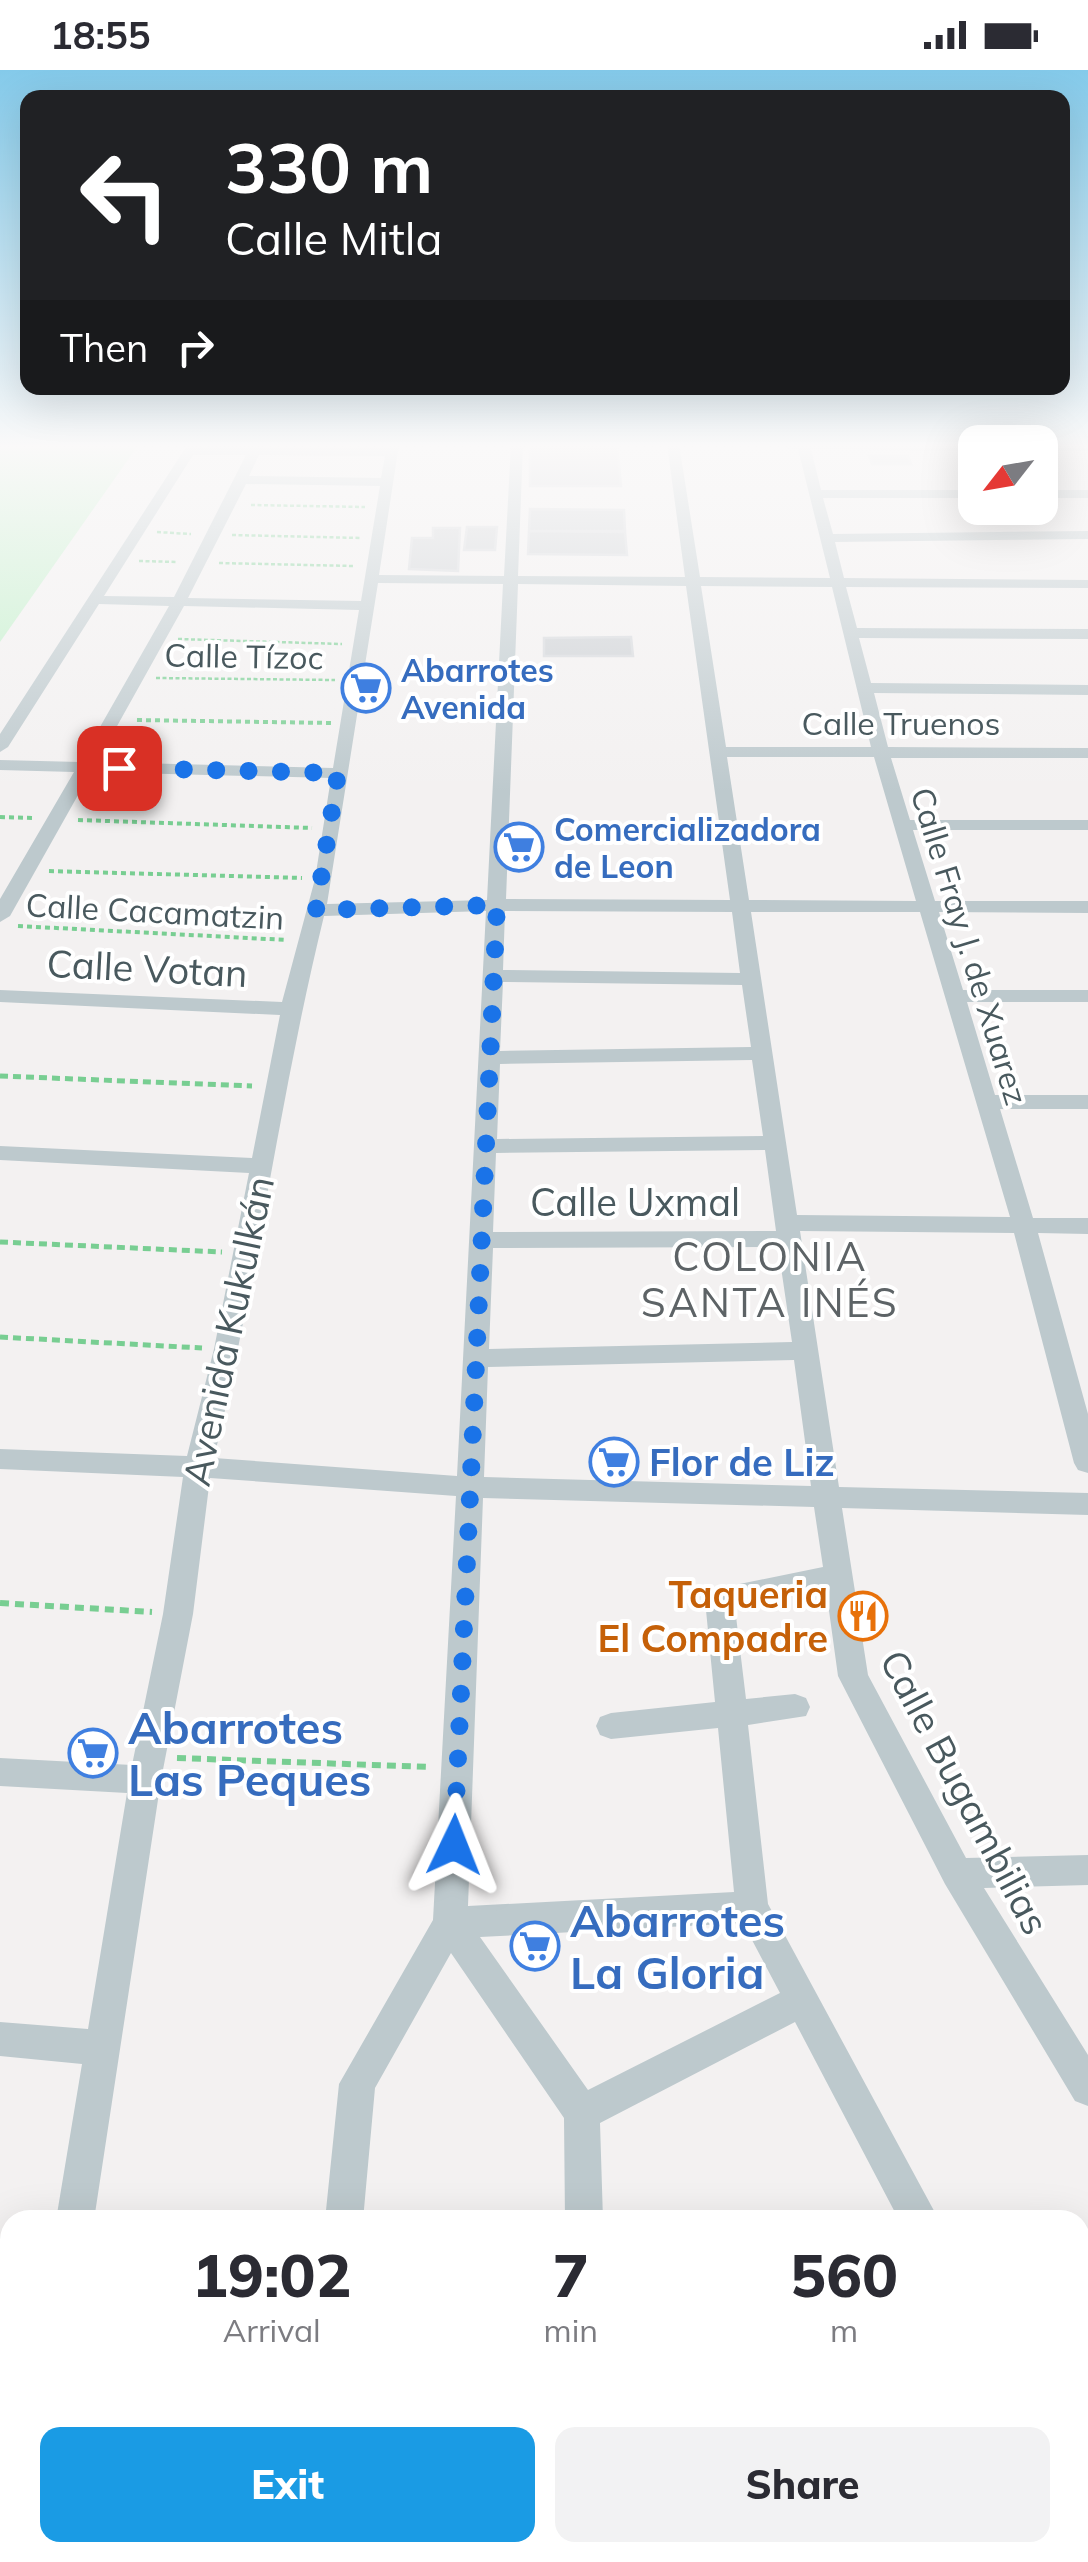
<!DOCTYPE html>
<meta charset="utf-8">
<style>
body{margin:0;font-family:Mulish,sans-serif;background:#f2f2f3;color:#2b2b33;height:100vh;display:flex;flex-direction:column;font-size:38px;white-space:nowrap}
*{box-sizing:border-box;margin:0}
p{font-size:32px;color:#7c7c81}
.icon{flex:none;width:55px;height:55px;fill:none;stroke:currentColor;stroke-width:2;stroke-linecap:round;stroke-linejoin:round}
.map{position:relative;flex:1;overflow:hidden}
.details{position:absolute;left:0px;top:2140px;width:1090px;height:352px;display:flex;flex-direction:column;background:#fff;border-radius:30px 30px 0 0;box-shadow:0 10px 40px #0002}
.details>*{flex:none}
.top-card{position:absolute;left:20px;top:20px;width:1050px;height:305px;border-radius:20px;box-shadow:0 10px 40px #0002;background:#202124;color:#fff;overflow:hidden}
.needle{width:65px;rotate:239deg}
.fabs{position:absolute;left:958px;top:355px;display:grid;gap:20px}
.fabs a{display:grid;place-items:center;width:100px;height:100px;border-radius:20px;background:#fff;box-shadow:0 10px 40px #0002;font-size:50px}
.pin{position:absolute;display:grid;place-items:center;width:85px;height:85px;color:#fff;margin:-42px;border-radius:20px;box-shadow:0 5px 15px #0006}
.me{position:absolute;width:110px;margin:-55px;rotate:2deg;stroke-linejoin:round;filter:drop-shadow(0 0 8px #0008)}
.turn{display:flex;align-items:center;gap:35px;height:210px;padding:0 40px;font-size:45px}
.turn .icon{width:130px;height:130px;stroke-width:2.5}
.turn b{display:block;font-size:70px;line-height:85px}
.then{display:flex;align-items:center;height:95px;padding:0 40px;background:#0003;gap:20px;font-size:38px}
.eta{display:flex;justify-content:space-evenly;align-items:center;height:170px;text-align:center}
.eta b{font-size:60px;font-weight:800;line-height:70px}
.primary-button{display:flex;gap:20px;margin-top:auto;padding:20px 40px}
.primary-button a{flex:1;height:115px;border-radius:20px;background:#1a9be4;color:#fff;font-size:40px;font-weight:800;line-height:115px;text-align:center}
.primary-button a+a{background:#f2f2f3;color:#2b2b33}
.status{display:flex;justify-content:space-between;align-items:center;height:70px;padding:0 50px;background:#fff;direction:ltr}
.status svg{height:28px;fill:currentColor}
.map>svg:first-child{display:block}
.green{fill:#c0f0c9}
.building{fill:#cbcfd3;stroke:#d5d8dc;stroke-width:2.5}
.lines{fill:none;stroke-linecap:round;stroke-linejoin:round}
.path-far3{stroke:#78ce92;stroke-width:2.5;stroke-dasharray:4 2.5;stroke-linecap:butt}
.path-far2{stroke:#78ce92;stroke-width:4;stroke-dasharray:5 4;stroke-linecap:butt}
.path-far1{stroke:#78ce92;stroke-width:5;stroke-dasharray:8 5;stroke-linecap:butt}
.path{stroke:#78ce92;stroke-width:6;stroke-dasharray:9 6;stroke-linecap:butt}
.minor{fill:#bdc9cd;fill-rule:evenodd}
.route{stroke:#1a73e8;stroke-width:18;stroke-dasharray:0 32.4}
.labels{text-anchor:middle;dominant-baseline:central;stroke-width:8;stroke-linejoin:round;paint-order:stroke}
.far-street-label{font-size:32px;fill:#49595e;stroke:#fff}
.far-shop-label{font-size:32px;font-weight:bold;fill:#366cbe;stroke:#fff;text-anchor:start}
.street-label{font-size:38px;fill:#49595e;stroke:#fff}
.shop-label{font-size:38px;font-weight:bold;fill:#366cbe;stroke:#fff;text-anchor:start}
.food-label{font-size:38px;font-weight:bold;fill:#c56008;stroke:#fff;text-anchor:end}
.neighbourhood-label{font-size:40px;letter-spacing:2.5px;fill:#5d6366;stroke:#fff}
.near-shop-label{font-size:45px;font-weight:bold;fill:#366cbe;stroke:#fff;text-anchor:start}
</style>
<div class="status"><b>18:55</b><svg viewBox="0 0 49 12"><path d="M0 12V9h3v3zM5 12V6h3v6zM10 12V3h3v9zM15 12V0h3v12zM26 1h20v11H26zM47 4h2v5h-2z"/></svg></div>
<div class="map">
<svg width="1088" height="2492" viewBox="0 0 1088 2492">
<rect width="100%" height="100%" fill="#f3f1f1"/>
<path class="green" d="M0,374H139L0,572Z"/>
<path class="building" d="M530,374H617L621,416H530Z
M869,385L908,386L911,394H872Z
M530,439L624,440L625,461H529Z
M467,457H497L495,480H464Z
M433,458H460L458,501L409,499L412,468H433Z
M529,461L625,462L627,485L528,484Z
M631,567L633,586H544V568Z"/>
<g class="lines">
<path class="path-far3" d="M251,435L365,437
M157,462L191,464
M232,465L361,468
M139,491L178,492
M219,493L353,496
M178,569L342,574
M156,608L335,610"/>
<path class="path-far2" d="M137,650L331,653
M0,747L32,748
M78,750L312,758
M49,801L302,808
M18,856L287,870"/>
<path class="path-far1" d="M0,1006L252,1016
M0,1172L222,1182
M0,1267L202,1278"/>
<path class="path" d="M0,1533L152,1542
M177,1688L431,1697"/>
<path class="minor" d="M188,374H200L198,377L264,374L263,378H386L387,374H399L379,505L504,506L511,374H523L518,506L685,507L667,374H679L700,507L830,508L798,379L786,378L785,374H975V381L811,379L821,420H975V428H823L833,464L1088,461V469L835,472L844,508L1088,510V518L846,517L857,558L1088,559V569L859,568L871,613L1088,615V625L874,623L888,677L1088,678V688H891L910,750H1088V760H913L935,831H1088V843L939,842L963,920H1088V932H967L995,1025H1088V1039H1000L1033,1148H1088V1164L1038,1163L1088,1344V1403L1078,1400L1074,1393L1014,1163L800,1161L839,1417L1088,1423V1445L842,1438L868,1605L966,1788L1088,1785V1815L984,1818L1088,1985V2036L1075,2031L945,1814L838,1606L826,1519L735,1538L746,1629L795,1624L806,1628L810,1637L806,1646L748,1655L768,1834L939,2150H899L795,1952L600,2053L603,2150H565L564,2048L451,1883L375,2018L363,2150H325L339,2014L433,1850L456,1426L210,1408L193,1544L161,1710L94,2150H56L82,1994L0,1986V1952L88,1959L127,1723L0,1716V1688L132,1695L163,1544L183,1407L0,1399V1379L187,1386L214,1279L249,1103L0,1090V1076L252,1088L280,945L0,932V920L282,932L315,809L331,708L91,702L10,846L0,852V829L74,702L0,700V690L80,692L169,536L99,534L8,677L0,682V664ZM193,385H246L174,527L104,526ZM259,385L385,386L381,408L249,406ZM246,414L380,416L361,531L188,528ZM378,513L503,514L487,830L327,834ZM518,514L686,516L730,830L506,829ZM701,516L832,517L871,677H726ZM184,536L359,540L333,698L97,692ZM727,687H874L916,831L749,830ZM486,841L457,1406L214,1388C257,1208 280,1025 324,846ZM505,841L732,842L740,903L503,900ZM751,842H920L1010,1147L797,1145ZM503,912L742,915L751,977L500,981ZM752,990L763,1066L497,1069L500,994ZM765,1080L776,1161L493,1162L496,1083ZM778,1177L792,1272L489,1279L493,1178ZM794,1290L811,1416L484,1407L488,1297ZM483,1428L814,1437L823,1497L720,1518L710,1522L705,1530L715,1632L611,1643L600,1647L596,1656L600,1665L611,1669L718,1658L734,1822L468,1836ZM743,1853L780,1923L588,2020L480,1867Z
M1040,374H1088V381H1040Z
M1040,420H1088V428H1040Z
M1080,2426L1088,2429V2492H1048L1051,2482H1080Z
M10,2467V2482H46L44,2492H2Z
M293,2482H335V2492H293Z
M569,2482H611L612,2492H570Z"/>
</g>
<linearGradient id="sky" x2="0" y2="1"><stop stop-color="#84caea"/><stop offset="0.52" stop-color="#faf9f9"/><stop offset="1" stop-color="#faf9f9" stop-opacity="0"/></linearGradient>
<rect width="1088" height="723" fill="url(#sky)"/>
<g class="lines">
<path class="route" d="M119,698L338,703L316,840L497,835L454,1775"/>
</g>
<defs>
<g id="supermarket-ring" transform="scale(2.5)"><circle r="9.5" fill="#fff" stroke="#3f7fe0" stroke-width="1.5"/><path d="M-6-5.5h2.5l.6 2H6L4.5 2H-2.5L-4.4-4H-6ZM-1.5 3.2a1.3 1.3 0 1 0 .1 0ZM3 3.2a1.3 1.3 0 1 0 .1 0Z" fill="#3f7fe0"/></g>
<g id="restaurant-ring" transform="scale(2.5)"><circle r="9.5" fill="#fff" stroke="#e8710a" stroke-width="1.5"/><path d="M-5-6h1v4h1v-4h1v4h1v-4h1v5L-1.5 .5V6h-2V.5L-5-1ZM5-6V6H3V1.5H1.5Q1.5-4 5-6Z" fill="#e8710a"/></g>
</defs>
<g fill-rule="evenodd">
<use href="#supermarket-ring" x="366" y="618"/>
<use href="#supermarket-ring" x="519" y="777"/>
<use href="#supermarket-ring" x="614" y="1392"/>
<use href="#restaurant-ring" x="863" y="1546"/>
<use href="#supermarket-ring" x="93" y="1683"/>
<use href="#supermarket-ring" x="535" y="1876"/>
</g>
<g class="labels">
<g class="far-street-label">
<text transform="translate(244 586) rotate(1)">Calle Tízoc</text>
<text x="901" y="653">Calle Truenos</text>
<text transform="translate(155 841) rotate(3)">Calle Cacamatzin</text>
<text transform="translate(970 876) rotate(73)">Calle Fray J. de Xuarez</text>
</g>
<g class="far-shop-label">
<text x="401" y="600">Abarrotes<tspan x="401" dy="37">Avenida</tspan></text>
<text x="554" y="759">Comercializadora<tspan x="554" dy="37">de Leon</tspan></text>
</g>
<g class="street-label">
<text transform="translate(147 898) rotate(3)">Calle Votan</text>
<text x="635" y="1132">Calle Uxmal</text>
<text transform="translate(228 1261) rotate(-78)">Avenida Kukulkán</text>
<text transform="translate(965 1722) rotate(62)">Calle Bugambilias</text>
</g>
<g class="shop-label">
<text x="649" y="1392">Flor de Liz</text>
</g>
<g class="food-label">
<text x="828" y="1524">Taqueria<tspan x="828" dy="44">El Compadre</tspan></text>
</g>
<g class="neighbourhood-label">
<text x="770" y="1186">COLONIA<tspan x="770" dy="46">SANTA INÉS</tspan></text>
</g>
<g class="near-shop-label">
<text x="128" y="1657">Abarrotes<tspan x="128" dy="52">Las Peques</tspan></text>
<text x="570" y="1850">Abarrotes<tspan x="570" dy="52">La Gloria</tspan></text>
</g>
</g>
</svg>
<div class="fabs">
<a><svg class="needle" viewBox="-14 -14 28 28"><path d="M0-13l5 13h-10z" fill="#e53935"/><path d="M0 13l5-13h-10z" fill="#7c7c81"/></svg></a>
</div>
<div class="pin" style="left:119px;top:698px;background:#d93025"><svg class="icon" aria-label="arrive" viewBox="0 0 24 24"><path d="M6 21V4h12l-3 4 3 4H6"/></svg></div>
<svg class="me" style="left:454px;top:1775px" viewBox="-20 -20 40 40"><path d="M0-17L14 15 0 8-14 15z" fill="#1a73e8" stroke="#fff" stroke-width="4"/></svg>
<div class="top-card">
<div class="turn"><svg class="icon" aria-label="left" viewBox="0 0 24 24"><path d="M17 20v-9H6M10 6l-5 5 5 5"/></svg><div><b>330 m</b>Calle Mitla</div></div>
<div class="then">Then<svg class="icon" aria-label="right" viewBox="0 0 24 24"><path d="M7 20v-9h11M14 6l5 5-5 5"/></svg></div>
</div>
<section class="details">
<div class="eta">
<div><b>19:02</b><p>Arrival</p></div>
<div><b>7</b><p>min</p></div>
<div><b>560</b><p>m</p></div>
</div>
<div class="primary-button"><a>Exit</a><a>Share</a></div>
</section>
</div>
